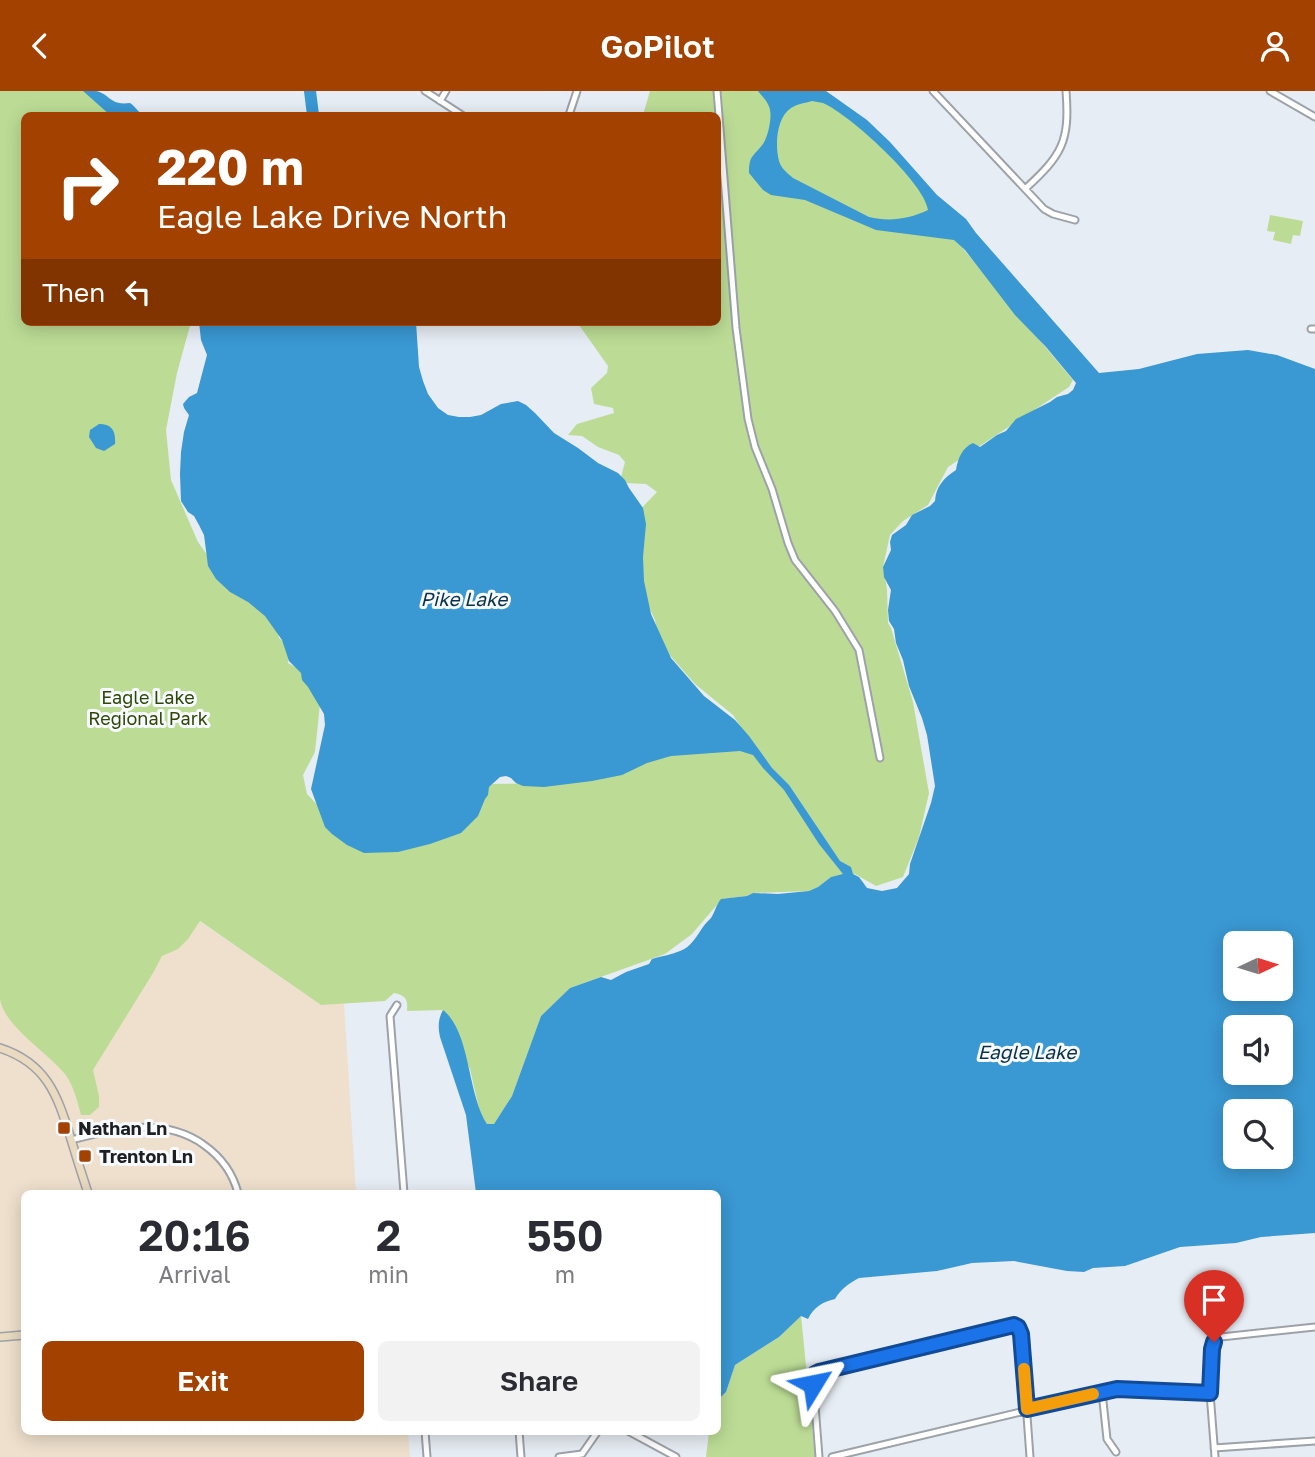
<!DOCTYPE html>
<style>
body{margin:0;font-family:"Golos Text",sans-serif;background:#f2f2f3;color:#2b2b33;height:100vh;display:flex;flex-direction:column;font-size:26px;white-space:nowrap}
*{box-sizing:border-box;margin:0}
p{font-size:23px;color:#7c7c81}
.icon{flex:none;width:38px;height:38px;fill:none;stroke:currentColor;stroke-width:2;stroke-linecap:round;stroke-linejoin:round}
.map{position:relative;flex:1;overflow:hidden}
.sheet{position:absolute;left:21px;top:1099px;width:700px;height:245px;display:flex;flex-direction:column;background:#fff;border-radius:10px;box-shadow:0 4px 18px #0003}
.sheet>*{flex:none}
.top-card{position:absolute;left:21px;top:21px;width:700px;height:214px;border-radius:10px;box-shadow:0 4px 18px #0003;background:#a34100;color:#fff;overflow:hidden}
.needle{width:46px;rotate:86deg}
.buttons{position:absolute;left:1223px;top:840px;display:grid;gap:14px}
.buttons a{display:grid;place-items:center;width:70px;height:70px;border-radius:10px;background:#fff;box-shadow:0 4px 18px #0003;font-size:35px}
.pin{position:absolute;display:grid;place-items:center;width:60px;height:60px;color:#fff;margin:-72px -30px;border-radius:50% 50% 50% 0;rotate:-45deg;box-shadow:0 0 7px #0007}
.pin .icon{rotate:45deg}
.me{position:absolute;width:77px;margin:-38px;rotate:55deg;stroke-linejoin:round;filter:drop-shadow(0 0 5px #0008)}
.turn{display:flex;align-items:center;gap:24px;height:147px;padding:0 21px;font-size:32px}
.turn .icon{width:91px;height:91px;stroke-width:2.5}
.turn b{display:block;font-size:49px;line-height:60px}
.then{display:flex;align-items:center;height:66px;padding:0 21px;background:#0003;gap:14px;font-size:26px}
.eta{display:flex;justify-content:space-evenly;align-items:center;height:119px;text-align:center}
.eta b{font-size:42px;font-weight:600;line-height:49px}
.primary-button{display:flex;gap:14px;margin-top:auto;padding:14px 21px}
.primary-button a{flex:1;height:80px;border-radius:10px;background:#a34100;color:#fff;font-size:28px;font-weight:600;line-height:80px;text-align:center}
.primary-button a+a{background:#f2f2f3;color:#2b2b33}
header{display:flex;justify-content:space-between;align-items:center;height:91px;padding:0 21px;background:#a34100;color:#fff;font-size:32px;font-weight:600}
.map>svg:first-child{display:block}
.commercial{fill:#efe0cd}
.green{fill:#bcdc95}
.water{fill:#3a98d3;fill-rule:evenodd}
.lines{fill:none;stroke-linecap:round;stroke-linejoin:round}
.river{stroke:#3a98d3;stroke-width:12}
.street-casing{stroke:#9da2a8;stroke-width:9}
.secondary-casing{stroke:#9da2a8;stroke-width:10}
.street{stroke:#fff;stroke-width:5}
.secondary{stroke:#e9dac0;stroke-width:7}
.route-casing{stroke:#114b97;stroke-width:18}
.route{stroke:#1a73e8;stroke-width:12}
.slow{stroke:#f59e0b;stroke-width:12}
.poi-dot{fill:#a34100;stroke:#f7fafe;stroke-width:2.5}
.labels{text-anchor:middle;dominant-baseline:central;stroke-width:6;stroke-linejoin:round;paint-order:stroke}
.park-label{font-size:18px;fill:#304704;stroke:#f7fafe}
.poi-label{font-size:18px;font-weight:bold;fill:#1d1f21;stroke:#f7fafe;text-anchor:start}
.water-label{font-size:19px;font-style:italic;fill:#093149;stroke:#f7fafe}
</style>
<header><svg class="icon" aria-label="back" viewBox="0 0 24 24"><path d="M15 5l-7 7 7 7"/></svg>GoPilot<svg class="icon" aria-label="person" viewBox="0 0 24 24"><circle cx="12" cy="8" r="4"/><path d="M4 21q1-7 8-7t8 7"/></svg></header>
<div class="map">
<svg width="1315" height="1366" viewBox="0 0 1315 1366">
<rect width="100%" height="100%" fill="#e7edf4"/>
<path class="commercial" d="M53,729L321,914L344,912L356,1102H24V1340L408,1341L410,1366H0V733Z"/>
<path class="green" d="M0,0H91L118,24H24V231H191L177,282L166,339L171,389L198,451L210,468L275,525L279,547L291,557L288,572L309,584L321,603L315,661L303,684L307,703L335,732L484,699L493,693L543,692L740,635L733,624L695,593L660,553L655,529L636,489L630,429L657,401L646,393L625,392L621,386L625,371L619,364L598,356L582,345L568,344L577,333L614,322L613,317L594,313L591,297L607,282L608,275L579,234L586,233L587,231H718V24H643L650,0H813L877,49L941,117L960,154L1073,289L1069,296L948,376L928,414L903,430L890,444L883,476L887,498L888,532L891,537L913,611L929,702L919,746L903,786L876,795L855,783L831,786L818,796L809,800L753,802L747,805L722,808L692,843L665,863L570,897L541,925L512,1005L494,1033H487L480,1022L470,978L443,919L407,920C408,909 406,904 394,902L385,910L321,914L200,830L188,848L178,858L162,865L153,882L93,979L99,1005V1016L90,1024H81C78,1012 73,993 65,983C47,961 4,935 0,908Z
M1270,124L1303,130L1300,145L1293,144L1291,153L1273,149L1275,141L1267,140Z
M801,1224L815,1366H706L709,1341L718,1340V1309L726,1301L735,1274L779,1246Z"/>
<path class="water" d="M83,0C87,0 91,0 96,0C110,3 110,15 130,12C136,16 138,22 145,24H110Z
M758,0H826L867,29L890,51L937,104L966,128L976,142L1099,282L1139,278L1197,263L1248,259L1277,264L1315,278V1142L1261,1146L1236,1152L1180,1156L1125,1175L1093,1177L1084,1181L1067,1180L1014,1170L972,1172L937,1180L859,1187C849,1192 840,1199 835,1208C822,1211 814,1216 808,1228L801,1225L779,1246L735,1274L726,1301L718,1309V1102H476L466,1024L440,946C438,936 438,928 443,919C471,941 467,1003 487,1033H494L512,1005L541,925L570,897L601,886L611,889L626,881L649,873L652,868C661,865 671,864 680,860C691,856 696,846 703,836C705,833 708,830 711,827C715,821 716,814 721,808L747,805L753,802L778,803L809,800L818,796L831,786L843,783L819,753L784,699L763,677L753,664L740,660L671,665L647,672L622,684L592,690L544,696L523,695L516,692L511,687L506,685L500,686L489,696L488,704L485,708L478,725L461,742L430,753L398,761L364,762L347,754L332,743L325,736L311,698L325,634L324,623L308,596L302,589L301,582L289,570L282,549L265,525L248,511L230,501L216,488L208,475L204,444L199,434L194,425L188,421L181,410L180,383L181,361L184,341L189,324L184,317L183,313L189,306L197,302L207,264L201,249L199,231H416L419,276L423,290L428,303L438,317L448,324L459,326H470L481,324L501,313L518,310L526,314L535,322L554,342L578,357L598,372L618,382L625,389L629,397L643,417L646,433L643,466L644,490L651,523L671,567L704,605L735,629L749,645L772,677L789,694L840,770L851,776L853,783L859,786L867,797L882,800L897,797L909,783L910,773L931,712L935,695L927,644L922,627L909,595L903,569L896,552L894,538L889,530L888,519L891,499L884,486L883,476L891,459L890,451L892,444L906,434L912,424L930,415L935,410C936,395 944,387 956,379C958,367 962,357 973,352L980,356L997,344L1006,340L1016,328L1050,311L1057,306L1068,303L1073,299L1076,292L1046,256L1015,224L965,159L954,149L876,139L805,109L771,104L763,99L749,82C749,64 753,66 763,53C768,46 772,27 770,19C769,12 762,5 758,0ZM812,10C816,11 819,11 823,12C849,23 925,92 928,119C909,128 889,131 869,126L793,87C787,82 781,77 779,70C775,55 776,27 791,17C797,13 805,12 812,10ZM1281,852V898H1236V852ZM1236,936H1281V982H1236ZM1281,1020V1066H1236V1020Z
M99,333C112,333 116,340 115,353L104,360L96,357L89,346L90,339Z"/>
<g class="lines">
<path class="river" d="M310,0L313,24"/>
<g class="street-casing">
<path id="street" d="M425,0L462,24
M717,0L736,237L748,328L755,356L772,398L788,452L795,469L835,520L859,559L880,667
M933,0L1044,118L1053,123L1075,129
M1270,0L1315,26
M440,10L446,0
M569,24L577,0
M1025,98C1062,64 1070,51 1066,0
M1311,238H1315
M397,914L390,925L404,1102
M71,1049C115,1038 164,1025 204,1054C221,1066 233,1083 238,1102
M1102,1301L1107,1348L1116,1361
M425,1340L427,1366
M519,1340L521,1366
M628,1340L676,1366
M1214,1357L1315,1350
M559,1366L582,1363L598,1340
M819,1366L813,1288L815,1283L819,1281L1015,1234L1018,1236L1021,1243L1030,1366
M832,1366L1117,1298L1210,1302
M1215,1366L1210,1302L1212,1258L1214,1251L1221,1246L1315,1236"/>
</g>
<g class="secondary-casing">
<path id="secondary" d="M0,957C46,972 57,1003 70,1045C76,1065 82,1084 88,1102
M0,1246L24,1244"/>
</g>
<use href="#street" class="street"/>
<use href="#secondary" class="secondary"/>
</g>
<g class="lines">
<g class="route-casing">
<path id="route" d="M813,1293L815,1283L819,1281L1014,1234L1018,1236L1021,1243L1027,1318L1117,1298L1210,1302L1212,1258L1214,1251"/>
</g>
<use href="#route" class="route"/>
<path class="slow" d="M1024,1278L1027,1318L1093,1303"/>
</g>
<g class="poi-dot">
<rect x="57" y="1030" width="14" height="14" rx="3.5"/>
<rect x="78" y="1058" width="14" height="14" rx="3.5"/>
</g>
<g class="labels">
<g class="park-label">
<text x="148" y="606">Eagle Lake<tspan x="148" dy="21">Regional Park</tspan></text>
</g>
<g class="poi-label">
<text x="78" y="1037">Nathan Ln</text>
<text x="99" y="1065">Trenton Ln</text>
</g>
<g class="water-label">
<text x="464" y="507">Pike Lake</text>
<text x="1027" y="960">Eagle Lake</text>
</g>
</g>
</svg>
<div class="buttons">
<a><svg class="needle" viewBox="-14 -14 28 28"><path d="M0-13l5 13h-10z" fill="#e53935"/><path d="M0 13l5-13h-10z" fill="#7c7c81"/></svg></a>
<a><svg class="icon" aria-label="sound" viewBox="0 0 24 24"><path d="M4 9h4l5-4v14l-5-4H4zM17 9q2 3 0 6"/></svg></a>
<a><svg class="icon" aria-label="search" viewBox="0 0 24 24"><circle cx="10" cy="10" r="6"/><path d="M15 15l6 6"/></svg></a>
</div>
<div class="pin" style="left:1214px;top:1251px;background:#d93025"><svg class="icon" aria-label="arrive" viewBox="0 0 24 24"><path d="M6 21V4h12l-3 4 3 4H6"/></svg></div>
<svg class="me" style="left:813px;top:1293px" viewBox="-20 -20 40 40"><path d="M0-17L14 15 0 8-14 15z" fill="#1a73e8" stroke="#fff" stroke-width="4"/></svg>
<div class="top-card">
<div class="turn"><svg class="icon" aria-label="right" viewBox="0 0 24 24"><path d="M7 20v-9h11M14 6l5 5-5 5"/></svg><div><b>220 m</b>Eagle Lake Drive North</div></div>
<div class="then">Then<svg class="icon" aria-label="left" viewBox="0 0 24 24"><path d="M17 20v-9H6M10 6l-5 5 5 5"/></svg></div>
</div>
<section class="sheet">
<div class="eta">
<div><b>20:16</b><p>Arrival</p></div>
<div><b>2</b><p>min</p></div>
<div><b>550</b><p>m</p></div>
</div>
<div class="primary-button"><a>Exit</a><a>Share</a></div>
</section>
</div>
